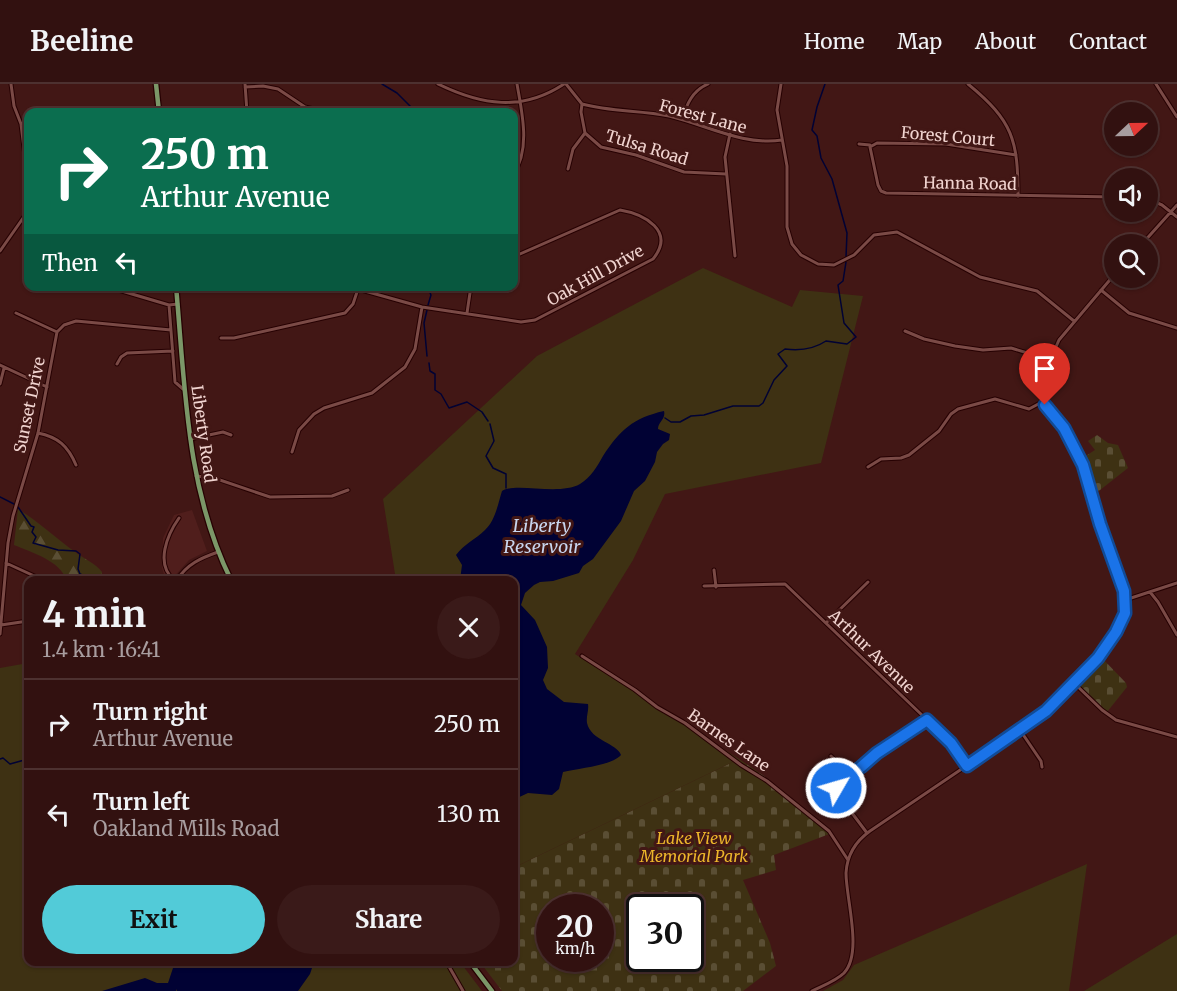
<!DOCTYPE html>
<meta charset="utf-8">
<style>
body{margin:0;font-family:Merriweather,serif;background:#3a1a19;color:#f1f3f6;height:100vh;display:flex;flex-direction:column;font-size:22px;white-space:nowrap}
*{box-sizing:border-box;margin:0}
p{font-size:20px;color:#a89d9f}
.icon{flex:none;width:33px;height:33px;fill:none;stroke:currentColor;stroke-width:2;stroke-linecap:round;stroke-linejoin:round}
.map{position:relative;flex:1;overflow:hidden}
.details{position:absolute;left:24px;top:492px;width:494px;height:390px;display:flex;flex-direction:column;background:#321110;border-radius:12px;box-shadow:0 2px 4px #0004,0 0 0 2px #4d3130}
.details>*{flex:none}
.banner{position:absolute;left:24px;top:24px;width:494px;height:183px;border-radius:12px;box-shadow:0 2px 4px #0004,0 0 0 2px #4d3130;background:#0b6e4f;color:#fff;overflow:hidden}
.needle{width:39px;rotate:68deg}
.fabs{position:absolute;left:1104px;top:18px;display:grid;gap:12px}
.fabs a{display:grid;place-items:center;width:54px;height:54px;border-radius:50%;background:#321110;box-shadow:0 2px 4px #0004,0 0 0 2px #4d3130;font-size:30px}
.speed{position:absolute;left:536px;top:810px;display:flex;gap:12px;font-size:30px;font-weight:700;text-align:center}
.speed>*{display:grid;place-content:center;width:78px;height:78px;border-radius:50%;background:#321110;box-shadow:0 2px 4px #0004,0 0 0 2px #4d3130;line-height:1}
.speed small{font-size:15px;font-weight:400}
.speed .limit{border:3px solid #111;border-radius:9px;background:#fff;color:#111}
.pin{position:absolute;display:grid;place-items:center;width:51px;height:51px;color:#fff;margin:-62px -26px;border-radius:50% 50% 50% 0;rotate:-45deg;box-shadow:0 0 6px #0007}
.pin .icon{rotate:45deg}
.me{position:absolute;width:66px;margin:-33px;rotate:52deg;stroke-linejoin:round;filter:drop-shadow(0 0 4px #0008)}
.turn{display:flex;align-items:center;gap:21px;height:126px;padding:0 18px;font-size:27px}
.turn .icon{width:78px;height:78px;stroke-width:2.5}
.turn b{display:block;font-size:42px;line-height:51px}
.then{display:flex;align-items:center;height:57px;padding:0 18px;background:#0003;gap:12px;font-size:22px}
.round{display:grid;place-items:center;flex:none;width:63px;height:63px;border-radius:32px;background:#3a1a19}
.head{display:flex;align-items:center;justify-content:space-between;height:102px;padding:0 18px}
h1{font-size:36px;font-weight:700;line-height:45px}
.action{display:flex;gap:12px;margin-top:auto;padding:12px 18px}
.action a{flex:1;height:69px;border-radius:36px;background:#52cbd8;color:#111;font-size:24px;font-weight:700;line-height:69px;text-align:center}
.action a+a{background:#3a1a19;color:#f1f3f6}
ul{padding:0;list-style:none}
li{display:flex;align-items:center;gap:18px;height:90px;padding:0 18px;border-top:2px solid #4d3130}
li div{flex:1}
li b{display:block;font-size:22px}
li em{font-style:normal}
header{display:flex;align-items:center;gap:36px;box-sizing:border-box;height:84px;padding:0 30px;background:#321110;border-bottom:2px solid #4d3130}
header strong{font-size:28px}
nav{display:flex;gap:33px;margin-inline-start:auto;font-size:21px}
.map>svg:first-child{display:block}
.built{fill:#501e1c}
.forest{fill:url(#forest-firs)}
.cemetery{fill:url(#cemetery-stones);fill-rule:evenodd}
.park{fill:#3e3113}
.water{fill:#010234}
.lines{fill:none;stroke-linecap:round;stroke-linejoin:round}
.stream{stroke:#010234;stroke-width:1.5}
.minor-casing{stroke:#260102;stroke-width:5}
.major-casing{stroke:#260102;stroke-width:7}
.minor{stroke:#7a4a46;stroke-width:3}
.major{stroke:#7b9768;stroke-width:4.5}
.route-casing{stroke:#114b97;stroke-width:15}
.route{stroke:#1a73e8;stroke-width:10}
.labels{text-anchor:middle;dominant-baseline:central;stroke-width:6;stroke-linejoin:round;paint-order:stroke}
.street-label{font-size:16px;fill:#f1d4d0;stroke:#421715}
.park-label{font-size:16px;font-style:italic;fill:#edb72b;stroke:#421715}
.water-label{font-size:18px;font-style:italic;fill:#c8d5ef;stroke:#421715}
</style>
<header>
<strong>Beeline</strong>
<nav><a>Home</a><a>Map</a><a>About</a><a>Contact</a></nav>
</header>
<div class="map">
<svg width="1177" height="907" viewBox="0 0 1177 907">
<defs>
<pattern id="forest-firs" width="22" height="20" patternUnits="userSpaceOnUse" patternTransform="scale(1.5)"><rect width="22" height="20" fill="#3e3113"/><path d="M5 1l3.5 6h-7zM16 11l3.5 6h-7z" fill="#5a4e34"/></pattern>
<pattern id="cemetery-stones" width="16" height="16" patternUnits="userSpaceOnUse" patternTransform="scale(1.5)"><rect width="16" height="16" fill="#3e3113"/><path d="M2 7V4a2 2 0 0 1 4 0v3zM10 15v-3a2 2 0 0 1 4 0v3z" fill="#5a4e34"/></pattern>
</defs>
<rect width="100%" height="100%" fill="#421715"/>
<path class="built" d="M192,426L207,467L189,476L171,496H166L162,484L163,454L174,431Z"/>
<path class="forest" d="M18,425C39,438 56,454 75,468C84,475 95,479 102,488V496H66C61,477 31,468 14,461Z"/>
<path class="cemetery" d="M1097,351L1108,359L1118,361L1128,384L1095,410L1084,373L1095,366L1088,357Z
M1102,574L1126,599L1127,603L1107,628L1080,602V597Z
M739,675L764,692L832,749L774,771L776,786L743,796L770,859L776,882L743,907H502L480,878H513V784ZM549,824H600V874H549ZM639,824H690V874H639Z"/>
<path class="park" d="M703,184L792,223L800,206L863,212L821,379L665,410L633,476L575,570L739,675L513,784V496H396L383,415L537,272Z
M28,579V878H460L482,907H0V584Z
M1087,780L1069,907H823L843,896L854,881Z
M1177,850V907H1084Z"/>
<path class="water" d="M664,327C666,335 658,338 658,345L670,350L669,356L663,360L657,368L655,378L645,397L634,407L621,437L593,475L583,482L579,489L553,497L540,498L534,501L525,509L521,521L535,536L547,563L548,584L543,596L547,605L564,618L588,620C589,627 586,632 587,639C591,657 617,659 621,671C611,682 579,684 563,688L559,705L552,711L528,709L513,716V496H460L462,481L456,471C464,460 476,455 485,446C495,437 498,420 502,407C516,398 559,412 580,400C591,393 597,383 603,372C620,346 633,334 664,327Z
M175,878H314L310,890L298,907H177L176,905V907H102L145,894L157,899H168Z"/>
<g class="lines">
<path class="stream" d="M382,0L397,9L416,28
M825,0L817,23L812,46L817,52L821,74L832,95L847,149L846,173
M427,202L431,211L428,221
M427,226L424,239L427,272
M429,279L430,287L435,290V306L441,310L449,324L467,318L482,328L488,337
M665,334L671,338H680L691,332L704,331L733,322H759L763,319L774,296L787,282L778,270L785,265C800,267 814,265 826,257L847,260L856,253L844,239L838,201L843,197L846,178
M490,340L494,357L486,372L493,384L506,390V404
M0,413L14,420
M18,423L31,442L34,443L32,448L36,453L33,459L58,466L76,467L80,470L78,485L80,490L85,492L86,496
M0,675L3,674L10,680L28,675"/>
<g class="minor-casing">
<path id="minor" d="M11,0L14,22L21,40L25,72L28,79
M245,0L247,28
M438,0C481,21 522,28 564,0
M566,0L582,20L581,28L585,49L601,63L636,71L684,88L726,90
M781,0L777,26L787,82V143L792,160L801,171L818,180L834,181L854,171L874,151L897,148L980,193L1037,207L1074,237
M968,0C1013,37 1018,56 1018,112
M1156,0L1177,33
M245,3L263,2L278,5L305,23L327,28
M582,20C611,28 641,26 669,32C707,41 743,62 782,56
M682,35C687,20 692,7 708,0
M21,40L28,39
M730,50L725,73L735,172
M859,60L870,61
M1016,71L946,60L877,59L870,63L878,101L881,107L886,109L1114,113
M568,85L573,65L585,49
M513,91C531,65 522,29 517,0
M1148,115L1162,121L1177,133
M1142,160L1177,121
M0,167L28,127
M105,202L169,221L178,220
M347,202L422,223L521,238L535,236L653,175C676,147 644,130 620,126L513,173
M1101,206L1129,229L1177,244
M169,221L175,298L183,305
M16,229L57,248
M467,229L471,202
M905,247L924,255L955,262L983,266L1011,264L1034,271L1041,279L1047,282
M221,254H234L345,229L353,220L359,202
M117,280L121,273L127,269L173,267
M0,281L47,303
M0,300L4,284
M38,349C58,353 68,362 76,381
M190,355L223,348L231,351
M292,368L299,346L314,330L324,324L372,309L405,283L415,265L422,223
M868,383L881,375L901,374L909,371L939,347L951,330L958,325L995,315L1029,325L1042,318
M196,392L214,394L270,413L332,412L348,406
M6,479L43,496
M714,486L716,503
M174,496C155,480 167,451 179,434
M177,496C187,480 201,474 218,468
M704,502L785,500L947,655L967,682
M1150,508L1158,518L1177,551
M1125,516L1177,499
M826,539L868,498
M1,541L28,537
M0,550L8,459L13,432L38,349L57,248L64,241L76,237L171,246
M582,572L635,606L657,623L685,639L741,681L767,697L829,747L848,776
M1074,599L1102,626L1116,636L1177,653
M1020,646L1041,677L1042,683
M831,672L850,691
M867,749L837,709L836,702L877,669L927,636
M447,879L463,907
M812,907C822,902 836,897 844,889C863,869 846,815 846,789C847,771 856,757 870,747L1043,630L1091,581L1120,540L1125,526V512L1101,444L1084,387L1066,349L1045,322L1040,310L1044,290L1059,256L1114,191"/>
</g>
<g class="major-casing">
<path id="major" d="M156,0L159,28
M176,202C185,302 186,405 231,496
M470,878L492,907"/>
</g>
<use href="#minor" class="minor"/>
<use href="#major" class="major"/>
</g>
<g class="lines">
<g class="route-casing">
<path id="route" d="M836,704L837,700L861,683L877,669L927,636L951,659L967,682L1046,627L1098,574L1116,548L1125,529L1124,507L1100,440L1083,381L1064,344L1045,321"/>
</g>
<use href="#route" class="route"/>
</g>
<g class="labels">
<g class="street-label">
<text transform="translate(703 32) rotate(15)">Forest Lane</text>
<text transform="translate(948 52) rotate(5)">Forest Court</text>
<text transform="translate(647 63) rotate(17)">Tulsa Road</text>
<text transform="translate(970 99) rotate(1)">Hanna Road</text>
<text transform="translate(595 191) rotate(-29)">Oak Hill Drive</text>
<text transform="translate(29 321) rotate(-78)">Sunset Drive</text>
<text transform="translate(204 350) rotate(82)">Liberty Road</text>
<text transform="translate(872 567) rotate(44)">Arthur Avenue</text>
<text transform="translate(729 656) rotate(35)">Barnes Lane</text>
</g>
<g class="park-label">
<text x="694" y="754">Lake View<tspan x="694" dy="18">Memorial Park</tspan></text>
</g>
<g class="water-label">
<text x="542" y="441">Liberty<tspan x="542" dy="21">Reservoir</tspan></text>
</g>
</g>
</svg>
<div class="fabs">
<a><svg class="needle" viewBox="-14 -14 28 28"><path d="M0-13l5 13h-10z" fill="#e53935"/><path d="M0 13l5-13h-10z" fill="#a89d9f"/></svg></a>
<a><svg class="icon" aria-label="sound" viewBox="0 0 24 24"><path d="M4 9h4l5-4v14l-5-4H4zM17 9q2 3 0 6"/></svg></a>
<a><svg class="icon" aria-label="search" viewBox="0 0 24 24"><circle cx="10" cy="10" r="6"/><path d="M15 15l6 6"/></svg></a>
</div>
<div class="speed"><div>20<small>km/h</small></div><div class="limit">30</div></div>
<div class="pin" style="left:1045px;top:321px;background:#d93025"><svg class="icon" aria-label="arrive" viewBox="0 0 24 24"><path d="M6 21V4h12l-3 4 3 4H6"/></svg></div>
<svg class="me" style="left:836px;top:704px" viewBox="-20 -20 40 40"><circle r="17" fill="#1a73e8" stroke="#fff" stroke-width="3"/><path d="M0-11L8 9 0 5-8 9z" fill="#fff"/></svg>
<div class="banner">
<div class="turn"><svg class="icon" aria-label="right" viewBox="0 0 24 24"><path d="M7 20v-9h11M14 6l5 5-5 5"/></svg><div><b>250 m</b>Arthur Avenue</div></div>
<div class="then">Then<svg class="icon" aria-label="left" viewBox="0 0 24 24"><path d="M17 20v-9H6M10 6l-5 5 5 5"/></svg></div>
</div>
<section class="details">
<div class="head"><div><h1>4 min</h1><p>1.4 km · 16:41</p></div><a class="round"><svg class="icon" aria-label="close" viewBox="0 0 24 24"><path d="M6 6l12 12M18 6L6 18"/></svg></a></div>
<ul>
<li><svg class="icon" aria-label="right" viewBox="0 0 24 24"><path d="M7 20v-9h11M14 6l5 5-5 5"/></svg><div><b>Turn right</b><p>Arthur Avenue</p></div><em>250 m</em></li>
<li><svg class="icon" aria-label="left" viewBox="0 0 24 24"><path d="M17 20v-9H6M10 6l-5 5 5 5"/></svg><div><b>Turn left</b><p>Oakland Mills Road</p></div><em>130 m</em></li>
</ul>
<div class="action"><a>Exit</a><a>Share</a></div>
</section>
</div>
